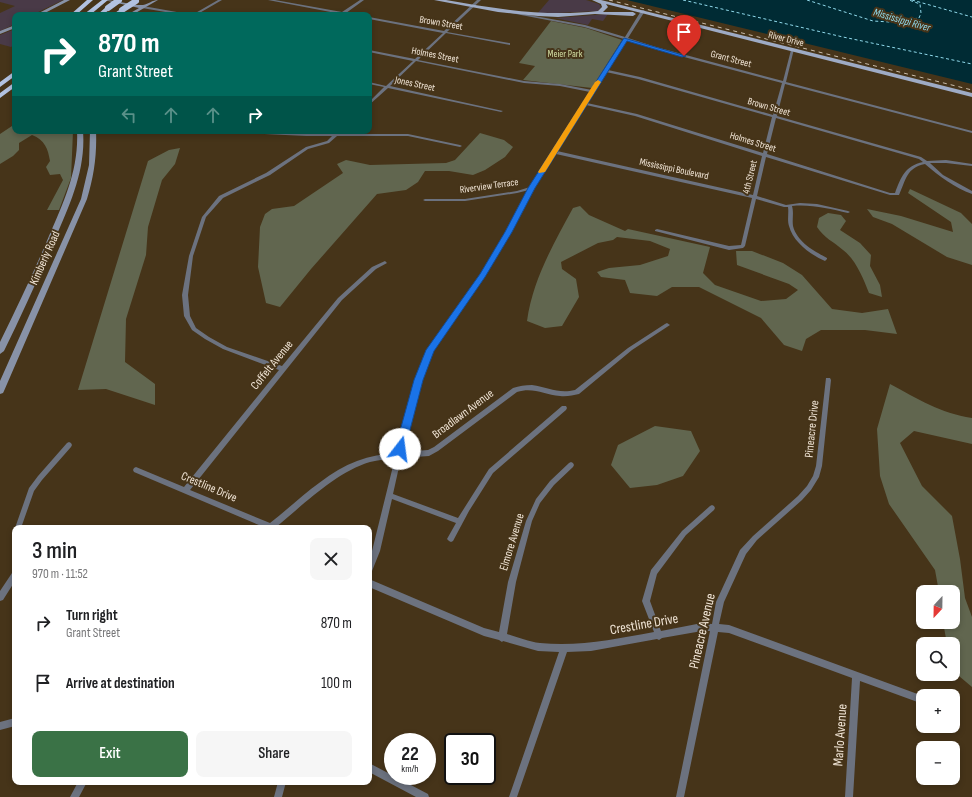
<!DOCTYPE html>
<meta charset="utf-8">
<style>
body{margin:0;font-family:"Sofia Sans Condensed",sans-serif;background:#f6f6f6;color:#202124;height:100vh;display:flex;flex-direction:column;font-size:15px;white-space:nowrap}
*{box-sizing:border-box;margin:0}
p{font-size:13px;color:#757577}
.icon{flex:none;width:22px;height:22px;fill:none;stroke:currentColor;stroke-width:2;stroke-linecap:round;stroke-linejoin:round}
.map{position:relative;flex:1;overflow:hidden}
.panel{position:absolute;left:12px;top:525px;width:360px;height:260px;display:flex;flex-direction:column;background:#fff;border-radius:8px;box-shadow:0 2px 6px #0003}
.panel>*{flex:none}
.banner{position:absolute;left:12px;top:12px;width:360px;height:122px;border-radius:8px;box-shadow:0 2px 6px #0003;background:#00695c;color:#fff;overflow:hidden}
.needle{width:26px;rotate:202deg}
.controls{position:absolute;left:916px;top:585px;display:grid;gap:8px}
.controls a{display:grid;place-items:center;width:44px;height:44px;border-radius:8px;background:#fff;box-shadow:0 2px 6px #0003;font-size:20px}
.speed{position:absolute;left:384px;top:733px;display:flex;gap:8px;font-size:20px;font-weight:700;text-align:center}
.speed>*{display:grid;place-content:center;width:52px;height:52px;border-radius:50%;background:#fff;box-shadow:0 2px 6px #0003;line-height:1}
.speed small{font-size:10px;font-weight:400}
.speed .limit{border:2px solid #111;border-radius:6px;background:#fff;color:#111}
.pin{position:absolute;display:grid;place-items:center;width:34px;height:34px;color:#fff;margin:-41px -17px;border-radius:50% 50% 50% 0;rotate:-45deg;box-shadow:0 0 4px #0007}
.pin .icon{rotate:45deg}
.me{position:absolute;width:44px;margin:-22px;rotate:15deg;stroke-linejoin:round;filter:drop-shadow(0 0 3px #0008)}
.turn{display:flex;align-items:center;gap:14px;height:84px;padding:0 20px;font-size:18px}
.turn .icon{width:52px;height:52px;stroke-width:2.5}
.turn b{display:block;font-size:28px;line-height:34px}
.lanes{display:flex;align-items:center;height:38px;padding:0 20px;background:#0003;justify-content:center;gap:20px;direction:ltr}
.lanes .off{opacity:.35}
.round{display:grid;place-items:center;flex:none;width:42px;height:42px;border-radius:8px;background:#f6f6f6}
.overview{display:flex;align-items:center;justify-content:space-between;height:68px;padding:0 20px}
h1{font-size:24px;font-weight:600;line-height:30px}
.cta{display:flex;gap:8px;margin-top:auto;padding:8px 20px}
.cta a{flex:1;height:46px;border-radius:8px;background:#3a7246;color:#fff;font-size:16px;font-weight:600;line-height:46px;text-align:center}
.cta a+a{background:#f6f6f6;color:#202124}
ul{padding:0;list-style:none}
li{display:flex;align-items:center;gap:12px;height:60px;padding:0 20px}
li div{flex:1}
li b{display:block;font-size:15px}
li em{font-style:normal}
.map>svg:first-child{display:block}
.commercial{fill:#493a47}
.green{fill:#61664f}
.water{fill:#002b34}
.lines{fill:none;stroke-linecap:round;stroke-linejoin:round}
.ferry{stroke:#90daec;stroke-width:1;stroke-dasharray:3 2.5;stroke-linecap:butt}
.street{fill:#6c727f;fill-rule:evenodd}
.secondary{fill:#8892a7;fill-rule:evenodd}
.primary{fill:#9eabc5;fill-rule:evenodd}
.highway{fill:#b2c2e1;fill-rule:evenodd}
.rail{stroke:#cabdab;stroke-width:1;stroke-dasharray:4 4;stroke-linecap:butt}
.highway-bridge{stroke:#b2c2e1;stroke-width:6}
.route{fill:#1a73e8;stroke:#114b97}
.slow{fill:#f59e0b}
.labels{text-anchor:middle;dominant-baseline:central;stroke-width:4;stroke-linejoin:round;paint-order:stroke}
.far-street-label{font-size:10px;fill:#f1e5d6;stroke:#463419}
.far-park-label{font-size:10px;fill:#d3dfa4;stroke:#463419}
.far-water-label{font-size:11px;font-style:italic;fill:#90daec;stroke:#463419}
.street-label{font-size:12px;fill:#f1e5d6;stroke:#463419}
.near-street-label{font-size:14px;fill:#f1e5d6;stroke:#463419}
</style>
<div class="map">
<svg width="972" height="797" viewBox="0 0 972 797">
<rect width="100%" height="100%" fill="#463419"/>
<path class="commercial" d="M0,0H63L32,15H15V24L0,31V13L15,6L0,2Z
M549,0H586L599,4L601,7L598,11L537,14Z
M608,14L603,21L592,19L588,25L555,18Z
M15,29V44L11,47L0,44V35Z"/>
<path class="green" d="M551,21L586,28L622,40L592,88L523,80L535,66L519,63Z
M15,124V131H73L71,178L59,210H47L63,180L60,174L50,175L46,167L50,161C48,149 45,140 32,135L19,143V150L13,156L0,164V134Z
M480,133L504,140L513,147L505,157L485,170L473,175L449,171H425L418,182L406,190L377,194L311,269L280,307L266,303L258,267L260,227L265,214L272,209L294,206L343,173L337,164L346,160L370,165L446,163L455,160Z
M180,148L175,164L162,180L148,227L146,255L126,319L125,362L155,384V405L106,389L78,390L148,161L169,150Z
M910,189L961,213L972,224V265L947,257L892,224L873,217L867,209L901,216L953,232L951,222L908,193Z
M580,206L589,215L625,231L628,229L710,247L703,273L715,285L761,301L786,299L798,290L789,284L737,265L736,251H752L783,263L802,275L832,309L862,313L888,309L897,334L865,330H821L806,339L802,351L784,345L761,318L699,287H672L657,296L630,293L625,280L601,277L597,272L609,268L640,265L668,256L670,249L650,241L617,237L613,240L598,243L561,262L562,269L576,279L579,297L562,326L545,328L527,321C533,279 553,245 573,208Z
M828,213L841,215L846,221L840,230L860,243L871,255L870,266L880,285L882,297L869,293C863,278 856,260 843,250C834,242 824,238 817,227L819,218Z
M890,384C918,399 940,413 972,418V444L914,431L900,443L922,486L952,516L960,559L965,598L972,617V687L953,671V644H947L943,622H953V592H939L935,570L889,504L880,476L877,429Z
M655,426L691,431L700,451L683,476L657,485L630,488L611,465L618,445Z"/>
<path class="water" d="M627,0H972V84Z"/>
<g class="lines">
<path class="ferry" d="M683,0L843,37L972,64
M807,0L873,21L890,22L919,18L921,13L920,4L909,0
M912,0L972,17"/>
<path class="street" d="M218,0H222L196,15H192Z
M268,0H275L342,12L360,0H364L346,13L354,15H342L341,14Z
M477,0H481L447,32L509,43H510V45L446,33L418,60L524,81L560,84L592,90L624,39L584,27L505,12L507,11L585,25L625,37L641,11L643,10L645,11L628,38L656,47L783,81L791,50L794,49L786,82L972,131V133L785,84L777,116L921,157L927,161L946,160L972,164V166L946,163H930L943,175L972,191V194C955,188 939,176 925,164C906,168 906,180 899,195H890L766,157L757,196L786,205L800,203L817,204L848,211L850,212L848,213C830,209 811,204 792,206C794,213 792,219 793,226C797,242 814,251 827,258V259L825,261C811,255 793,242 789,226C787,220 789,213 788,207H784L756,199L745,246L743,248L729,250L655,231V230L657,229L729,246L741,245L752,198L556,154L534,188L485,276L429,358L403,452L428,450L434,447L513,388C519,386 525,385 532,385C548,387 558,394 575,390L628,348L665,324L667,323L670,325L632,350L579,394C573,395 567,397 560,396C544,395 534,387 517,392L438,451L429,456L401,458L393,494L458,518L489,469L562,406H566L567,408L566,410L493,473L469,511L453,541L451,542L449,541L447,539L456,523L392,499L380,551L372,571L369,572V560L372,551L395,458C387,459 378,460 370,462C336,472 303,505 275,528H266L134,472L133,470L134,468L136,467L184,487L279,370L223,349L205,339L192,330L184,316L182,295L189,256L202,217L219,196L266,173L306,147L327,141L332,136H306L226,132L224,131C261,131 298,134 335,134L338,131H342L339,134H408L460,145L462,146L460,147L408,136H337L329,143L308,149L270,175L223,198L206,217L193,256L188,295L190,316L196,328L209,337L227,347L282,366L338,298L372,267L385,261L387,263L376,269L342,300L190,490L270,523C297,502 325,473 357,461C370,456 383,454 396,453L423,357L481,274L529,190L517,193L465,201H425L423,200L425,199H465L517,191L530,187L583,104L582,103L584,102L590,92L560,86L524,83L416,61L390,86L503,111L501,112L388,88L369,105V102L384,87L369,84V82L386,86L413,61L369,52V50L415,59L443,33L369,19V17L444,31ZM626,40L654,49L782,83L773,115L640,77L608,70ZM606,72L638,79L772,117L763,153L637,114L587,103ZM586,105L635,116L762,156L753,195L557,151ZM776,118L919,159L923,162C905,166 901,177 895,193H890L767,154Z
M143,6L188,14L190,15H183L142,8Z
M826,378H830L831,380L822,466L819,477L811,490L802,500L757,540L746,554L724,602L719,624L729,625L923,696V704L860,681L853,797H845L852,678L729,633L718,632L684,797H676L710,631H702L662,638L659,640L657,639L591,651L567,652L517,797H509L559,652L538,651L503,641L502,642L499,640L484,636L369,587V579L484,628L499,632L508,582L526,521L536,499L550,481L569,463L571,462L573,463L574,465L573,467L554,485L540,503L532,521L516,582L507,634C517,637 529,642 540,643C579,647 615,639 654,632L642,601L651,570L682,531L710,506L712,505L714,506L715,508L714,510L686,535L657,574L650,601L661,631L702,623L712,624L716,602L740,550L753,536L798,496L807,486L813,476L816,466Z
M69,442L71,443L72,445L71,447L42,480L34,491L21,528H15V529V528L29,488L38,476L67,443Z
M15,571V581L3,600L0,601V591L12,573Z
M15,718V726L0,730V722Z
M369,763L428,794L429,797H416L369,772Z
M78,782H87L79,797H70Z
M278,782H286L282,797H274Z"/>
<path class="secondary" d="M64,0H70L41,15H35Z
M104,0C113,0 137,6 143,5C149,4 152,0 158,0L132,15H127L139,8Z
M15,25V28L0,34V31Z
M77,131H83C86,170 70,204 55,239C39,277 22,314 4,351L0,354V342C17,307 34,272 49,236C64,202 79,169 77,131Z
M90,131H96C97,155 94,176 87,199L4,391L3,393L0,394V381L81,199L89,165Z"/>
<path class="primary" d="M434,0H446C497,9 546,17 598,11L602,7L601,4L592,0H601L972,93V97L606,4L608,7L603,12H633L636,14L633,16L595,14L558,17L538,16L498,12Z"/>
<path class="highway" d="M87,0H93L76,15H70Z
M102,0H108L90,15H83Z
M106,7L111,8L103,15H97Z
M122,8L125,10L119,15H112Z
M15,71V76L0,87V82Z
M15,82V87L0,98V93Z"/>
<path class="rail" d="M609,0L972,90"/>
<path class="highway-bridge" d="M108,8L119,0
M122,10L136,1"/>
</g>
<path class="route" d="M624,38L686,56L682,57L627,41L535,188L512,232L485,277L434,351L423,380L405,449L403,452H396L395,449L414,380L426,350L480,274L505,232L528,188Z"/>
<path class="slow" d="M598,80L601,82L545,172L539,173L538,172L595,82Z"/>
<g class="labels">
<g class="far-street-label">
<text transform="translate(441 23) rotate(10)">Brown Street</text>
<text transform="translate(786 39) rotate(14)">River Drive</text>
<text transform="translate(435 55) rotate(11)">Holmes Street</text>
<text transform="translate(731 59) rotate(15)">Grant Street</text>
<text transform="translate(415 84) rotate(12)">Jones Street</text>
<text transform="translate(769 107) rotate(16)">Brown Street</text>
<text transform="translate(753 142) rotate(17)">Holmes Street</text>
<text transform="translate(674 169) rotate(12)">Mississippi Boulevard</text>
<text transform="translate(750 177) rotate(-76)">4th Street</text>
<text transform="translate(489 186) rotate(-8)">Riverview Terrace</text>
</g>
<g class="far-park-label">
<text x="565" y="54">Meier Park</text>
</g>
<g class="far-water-label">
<text transform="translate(902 20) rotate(16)">Mississippi River</text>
</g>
<g class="street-label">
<text transform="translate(45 258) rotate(-66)">Kimberly Road</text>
<text transform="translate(272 365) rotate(-51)">Coffelt Avenue</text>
<text transform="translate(463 414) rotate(-37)">Broadlawn Avenue</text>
<text transform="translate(812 429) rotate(-84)">Pineacre Drive</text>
<text transform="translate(209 487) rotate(23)">Crestline Drive</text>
<text transform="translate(512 542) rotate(-73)">Elmore Avenue</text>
</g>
<g class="near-street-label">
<text transform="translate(644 624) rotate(-10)">Crestline Drive</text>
<text transform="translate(702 631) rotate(-77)">Pineacre Avenue</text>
<text transform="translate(840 735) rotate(-86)">Marlo Avenue</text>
</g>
</g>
</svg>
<div class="controls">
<a><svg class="needle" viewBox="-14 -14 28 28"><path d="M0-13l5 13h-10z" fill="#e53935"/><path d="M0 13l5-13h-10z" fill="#757577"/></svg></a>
<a><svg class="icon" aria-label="search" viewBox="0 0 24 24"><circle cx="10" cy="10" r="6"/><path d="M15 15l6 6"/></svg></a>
<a>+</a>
<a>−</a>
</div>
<div class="speed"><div>22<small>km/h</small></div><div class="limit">30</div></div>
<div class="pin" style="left:684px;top:56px;background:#d93025"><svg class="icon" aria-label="arrive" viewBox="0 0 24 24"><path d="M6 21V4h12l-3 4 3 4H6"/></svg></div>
<svg class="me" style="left:400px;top:449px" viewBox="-20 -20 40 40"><circle r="19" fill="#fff"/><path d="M0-13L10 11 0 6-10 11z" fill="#1a73e8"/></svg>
<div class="banner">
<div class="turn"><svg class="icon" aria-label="right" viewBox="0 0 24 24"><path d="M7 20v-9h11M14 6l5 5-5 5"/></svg><div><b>870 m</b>Grant Street</div></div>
<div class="lanes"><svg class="icon off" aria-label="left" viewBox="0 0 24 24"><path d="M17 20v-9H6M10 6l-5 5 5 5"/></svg><svg class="icon off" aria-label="ahead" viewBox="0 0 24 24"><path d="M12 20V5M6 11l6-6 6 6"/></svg><svg class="icon off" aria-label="ahead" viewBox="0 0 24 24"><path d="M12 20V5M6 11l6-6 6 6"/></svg><svg class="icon" aria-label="right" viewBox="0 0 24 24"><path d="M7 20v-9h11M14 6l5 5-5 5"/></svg></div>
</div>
<section class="panel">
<div class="overview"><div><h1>3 min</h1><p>970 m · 11:52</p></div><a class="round"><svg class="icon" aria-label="close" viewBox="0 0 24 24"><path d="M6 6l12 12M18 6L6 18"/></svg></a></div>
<ul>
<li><svg class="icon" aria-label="right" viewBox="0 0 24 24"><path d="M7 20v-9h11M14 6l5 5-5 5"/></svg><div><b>Turn right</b><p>Grant Street</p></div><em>870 m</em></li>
<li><svg class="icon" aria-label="arrive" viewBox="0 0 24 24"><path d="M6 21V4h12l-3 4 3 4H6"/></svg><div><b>Arrive at destination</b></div><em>100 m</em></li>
</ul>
<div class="cta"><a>Exit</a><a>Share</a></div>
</section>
</div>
